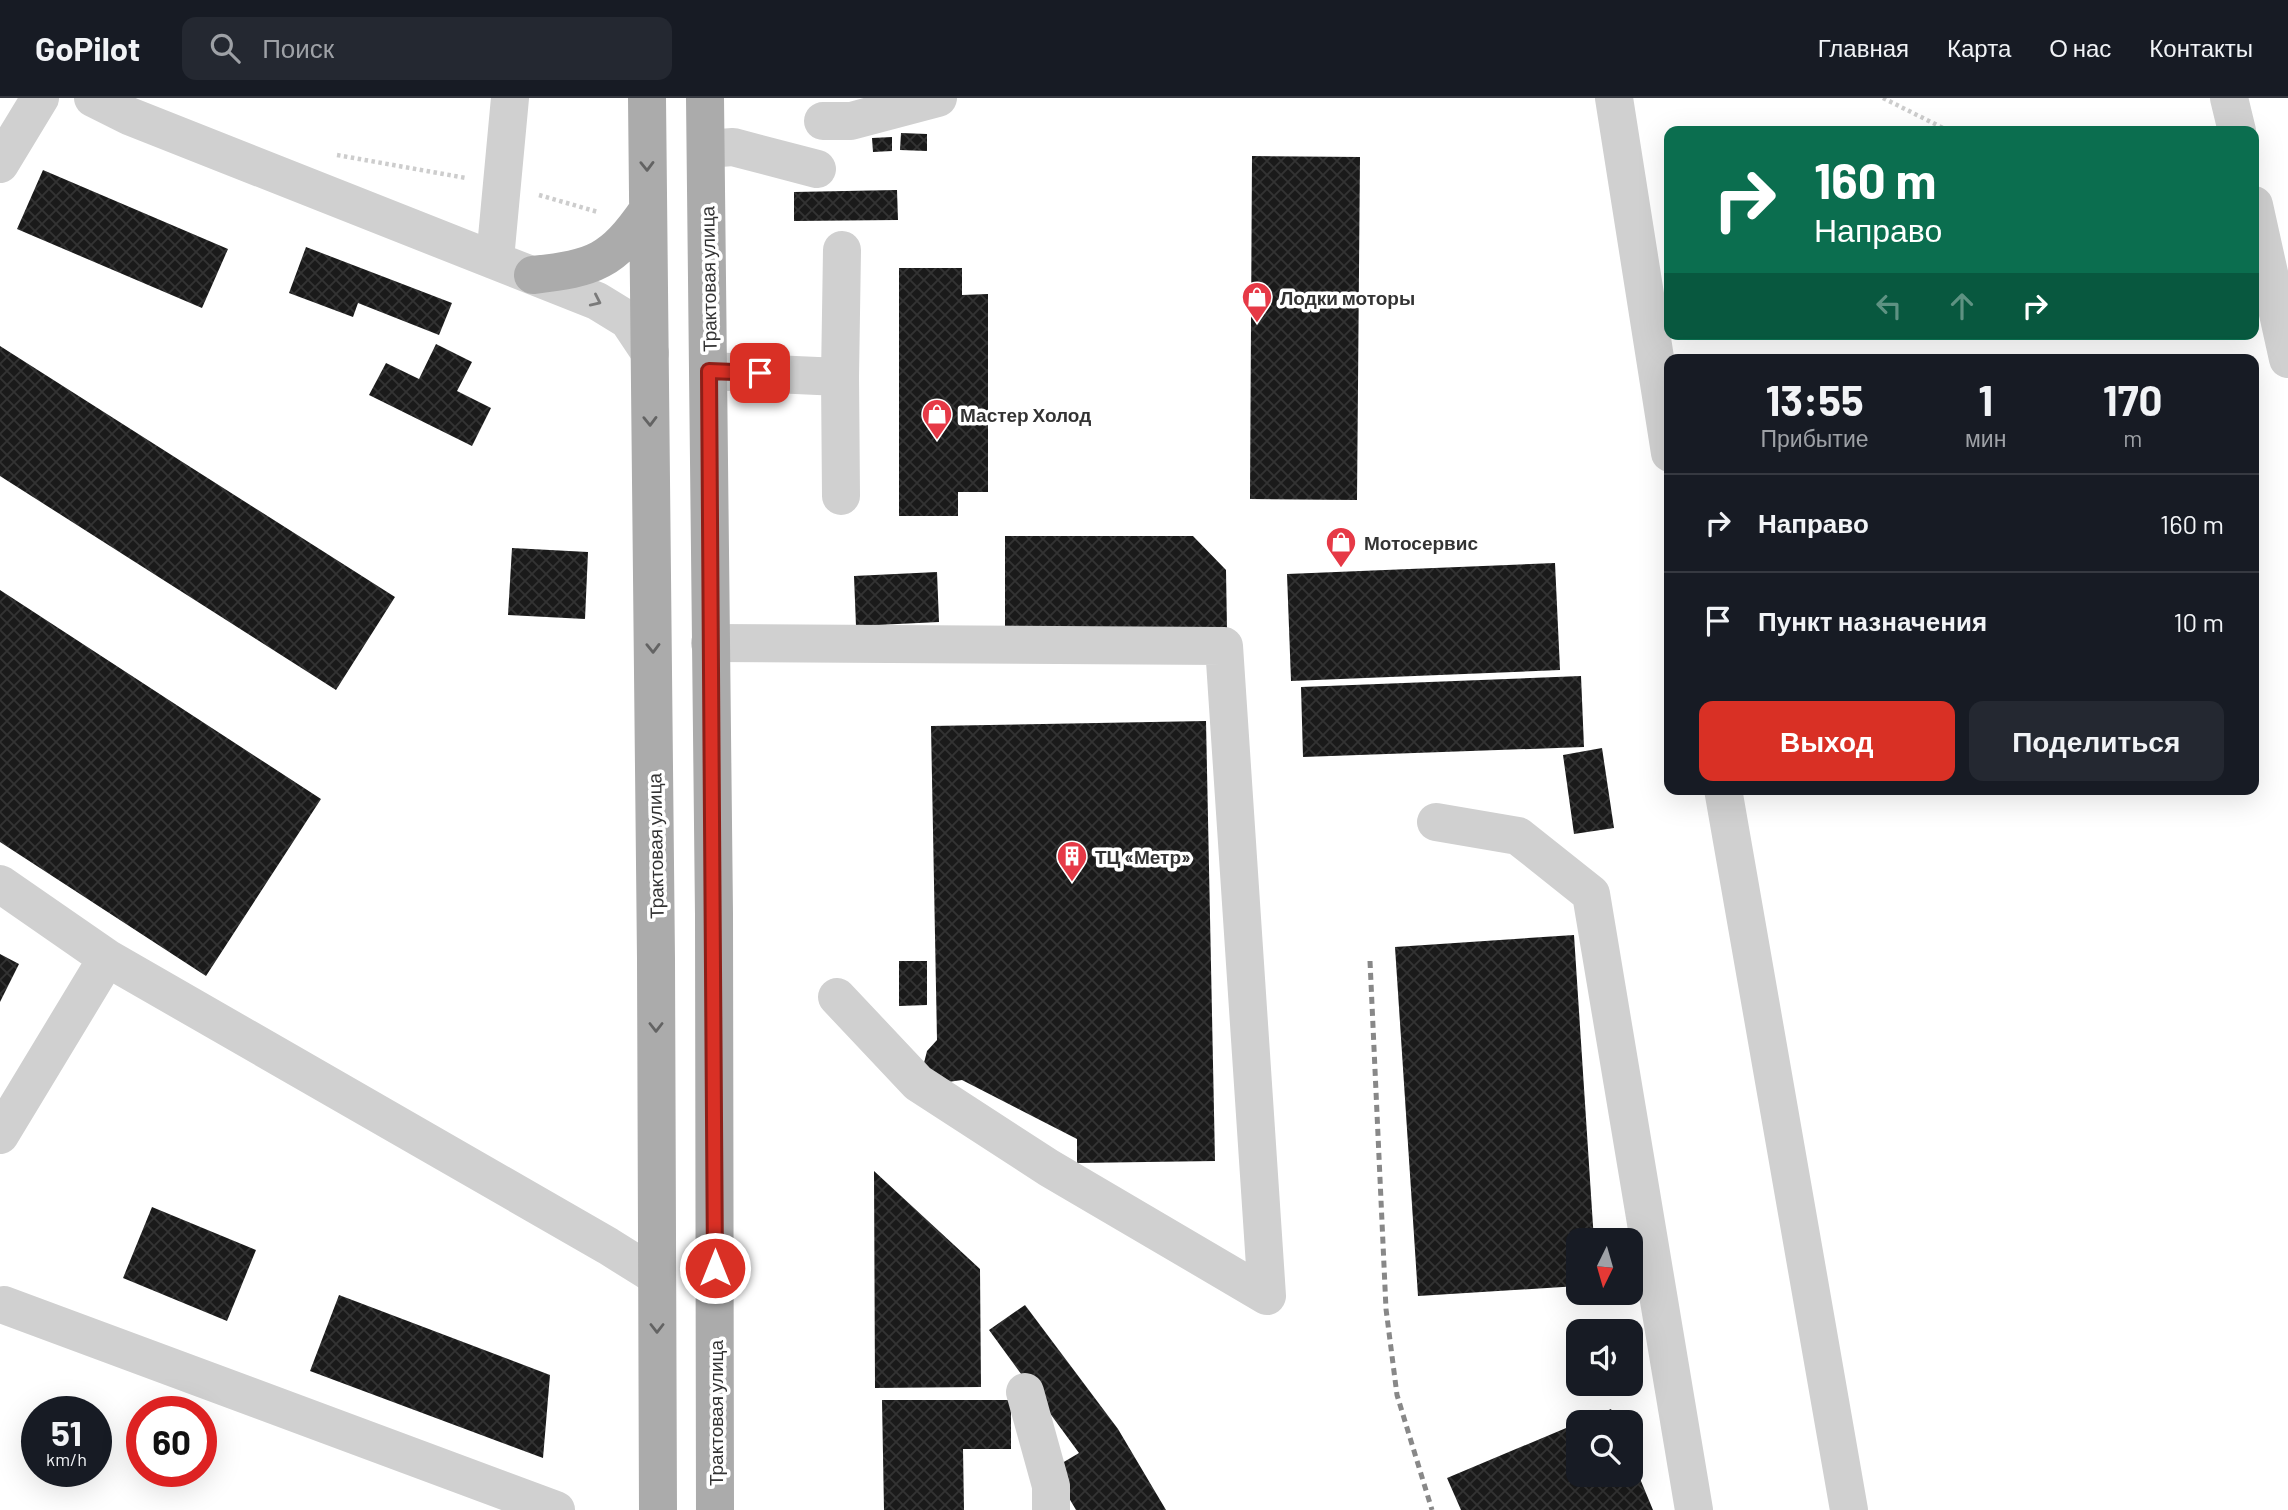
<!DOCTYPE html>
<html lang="ru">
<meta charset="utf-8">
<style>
body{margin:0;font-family:Barlow,sans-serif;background:#242831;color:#f1f3f6;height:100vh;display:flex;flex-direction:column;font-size:26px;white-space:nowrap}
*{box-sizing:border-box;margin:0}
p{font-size:23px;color:#9ea1a6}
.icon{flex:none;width:38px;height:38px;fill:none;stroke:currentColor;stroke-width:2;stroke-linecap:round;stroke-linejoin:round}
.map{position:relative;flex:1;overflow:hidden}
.panel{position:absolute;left:1664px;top:256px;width:595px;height:441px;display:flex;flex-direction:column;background:#171b24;border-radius:14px;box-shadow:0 7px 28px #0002}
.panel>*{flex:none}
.banner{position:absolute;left:1664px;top:28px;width:595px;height:214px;border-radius:14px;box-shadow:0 7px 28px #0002;background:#0b6e4f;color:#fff;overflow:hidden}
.needle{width:46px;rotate:185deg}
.buttons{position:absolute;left:1566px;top:1130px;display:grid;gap:14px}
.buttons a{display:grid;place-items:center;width:77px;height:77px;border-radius:14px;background:#171b24;box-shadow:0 7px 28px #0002;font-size:35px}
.speed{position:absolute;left:21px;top:1298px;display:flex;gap:14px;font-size:35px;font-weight:700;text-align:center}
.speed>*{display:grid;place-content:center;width:91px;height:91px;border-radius:50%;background:#171b24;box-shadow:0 7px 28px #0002;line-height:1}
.speed small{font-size:18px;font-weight:400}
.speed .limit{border:10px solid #d22;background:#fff;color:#111}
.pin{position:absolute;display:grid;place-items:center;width:60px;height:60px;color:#fff;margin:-30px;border-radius:14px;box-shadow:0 4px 10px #0006}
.me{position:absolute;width:77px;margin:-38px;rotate:0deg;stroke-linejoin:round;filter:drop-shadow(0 0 5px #0008)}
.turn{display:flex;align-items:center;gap:24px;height:147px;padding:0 35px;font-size:32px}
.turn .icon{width:91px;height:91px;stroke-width:2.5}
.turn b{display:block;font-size:49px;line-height:60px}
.lanes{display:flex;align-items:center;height:66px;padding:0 35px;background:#0003;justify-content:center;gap:35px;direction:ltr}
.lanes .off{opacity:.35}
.eta{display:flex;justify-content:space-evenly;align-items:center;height:119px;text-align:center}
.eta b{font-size:42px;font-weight:700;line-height:49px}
.action{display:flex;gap:14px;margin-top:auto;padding:14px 35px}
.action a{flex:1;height:80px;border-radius:14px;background:#d93025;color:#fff;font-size:28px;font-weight:700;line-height:80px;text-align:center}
.action a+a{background:#242831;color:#f1f3f6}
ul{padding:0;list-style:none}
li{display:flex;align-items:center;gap:21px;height:98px;padding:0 35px;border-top:2px solid #363941}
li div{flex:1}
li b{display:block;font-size:26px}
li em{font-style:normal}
header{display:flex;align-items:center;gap:42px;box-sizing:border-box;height:98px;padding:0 35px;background:#171b24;border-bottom:2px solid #363941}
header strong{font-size:33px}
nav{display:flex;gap:38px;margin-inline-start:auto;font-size:24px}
.search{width:490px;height:63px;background:#242831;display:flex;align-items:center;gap:18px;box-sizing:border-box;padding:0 24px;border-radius:14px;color:#9ea1a6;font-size:26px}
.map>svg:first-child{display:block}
.building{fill:url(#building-cross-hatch)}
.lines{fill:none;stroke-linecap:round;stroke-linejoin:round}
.path{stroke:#cdcdcd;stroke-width:4.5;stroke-dasharray:3.5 3.5;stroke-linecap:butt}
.minor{stroke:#d0d0d0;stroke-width:38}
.major{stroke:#ababab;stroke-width:38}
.rail{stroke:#888;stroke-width:5;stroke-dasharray:7 5;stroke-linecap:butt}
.oneway{stroke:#636363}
.oneway2{stroke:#7a7a7a}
.route-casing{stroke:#8d1f18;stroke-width:18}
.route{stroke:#d93025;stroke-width:12}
.labels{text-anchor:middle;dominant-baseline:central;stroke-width:7;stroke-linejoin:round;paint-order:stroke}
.street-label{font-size:19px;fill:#333;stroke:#fff}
.poi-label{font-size:19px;font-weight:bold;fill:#333;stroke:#fff;text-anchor:start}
</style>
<header>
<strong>GoPilot</strong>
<div class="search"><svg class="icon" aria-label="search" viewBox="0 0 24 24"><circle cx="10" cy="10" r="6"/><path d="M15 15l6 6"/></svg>Поиск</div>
<nav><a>Главная</a><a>Карта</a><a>О нас</a><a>Контакты</a></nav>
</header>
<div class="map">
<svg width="2288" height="1412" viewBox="0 0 2288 1412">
<defs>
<pattern id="building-cross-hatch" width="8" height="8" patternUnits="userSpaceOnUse" patternTransform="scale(1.75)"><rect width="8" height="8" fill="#1a1a1a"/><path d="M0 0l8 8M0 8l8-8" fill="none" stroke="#333"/></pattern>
</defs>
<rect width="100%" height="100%" fill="#fff"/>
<path class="building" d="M901,35L927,36V53L900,52Z
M892,39V53L873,54L872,40Z
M1252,58L1360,59L1357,402L1250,401Z
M43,72L228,151L202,210L17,131Z
M897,92L898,122L794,123V94Z
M306,149L452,205L439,237L358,205L353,219L289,195Z
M899,170H962V197L988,196V394H958V418H899Z
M436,246L472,264L457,293L491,310L472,348L369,297L386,265L419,281Z
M0,248L395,499L336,592L0,378Z
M1005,438H1193L1226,472L1227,531L1005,533Z
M512,450L588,454L585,521L508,517Z
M1555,465L1560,572L1291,583L1287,476Z
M937,474L939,524L856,528L854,478Z
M0,492L321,701L206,878L0,744Z
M1581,578L1584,649L1303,659L1301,589Z
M1206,623L1215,1063L1077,1065V1041L962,982L948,984L936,982L924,965L927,953L937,942L931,628Z
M1602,650L1614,730L1574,736L1563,657Z
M1574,837L1594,1143H1578V1188L1418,1198L1395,849Z
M0,856L19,866L0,904Z
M899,863H927V907L899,908Z
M874,1073L980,1171L981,1289L875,1290Z
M152,1109L256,1152L227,1223L123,1180Z
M339,1197L550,1277L543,1360L310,1273Z
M1025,1207L1118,1331L1166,1412H1076L1052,1371L1079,1355L989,1232Z
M882,1302H1011V1351H963L964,1412H884Z
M1611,1311L1617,1325H1579Z
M1578,1325V1377H1631V1359L1653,1412H1461L1447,1380Z"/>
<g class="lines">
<path class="path" d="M1883,0L1949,33
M337,57L466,80
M539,97L598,114"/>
<path class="minor" d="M93,0L129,18L597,203L628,222L650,255
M1614,0L1670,355
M2229,0L2237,33
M823,23H851L938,0
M706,51L733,49L817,71
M0,66L40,0
M2254,107L2288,261
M495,161L510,0
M709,273L840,279L841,398
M840,279L842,152
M710,545L1224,548L1267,1198
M1723,691L1849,1412
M1436,724L1518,738L1591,796L1694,1412
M0,786L107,860
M837,899L918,985L1049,1070L1267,1198
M0,1037L107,860L608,1148L656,1178
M4,1207L556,1412
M1025,1294L1051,1388V1412"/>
<path class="major" d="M647,0L656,861L658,1412
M705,0L714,816L715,1412
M533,177C595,170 612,164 648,112"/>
<path class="rail" d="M1370,863L1386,1211L1397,1297L1432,1412"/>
</g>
<defs><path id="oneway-chevron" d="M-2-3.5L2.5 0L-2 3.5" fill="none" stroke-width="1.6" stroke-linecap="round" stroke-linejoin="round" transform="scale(1.75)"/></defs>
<g class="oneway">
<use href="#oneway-chevron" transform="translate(647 68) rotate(89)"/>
<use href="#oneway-chevron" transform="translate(650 323) rotate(89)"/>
<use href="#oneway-chevron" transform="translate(653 550) rotate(89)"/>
<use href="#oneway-chevron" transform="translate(656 929) rotate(90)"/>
<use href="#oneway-chevron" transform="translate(657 1230) rotate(90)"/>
</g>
<use class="oneway2" href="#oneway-chevron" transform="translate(596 203) rotate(25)"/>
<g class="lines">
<g class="route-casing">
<path id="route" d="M715,1170L709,273L760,275"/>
</g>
<use href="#route" class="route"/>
</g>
<defs>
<g id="shop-pin" transform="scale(1.575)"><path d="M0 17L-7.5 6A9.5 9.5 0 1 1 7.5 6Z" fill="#e63946" stroke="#fff"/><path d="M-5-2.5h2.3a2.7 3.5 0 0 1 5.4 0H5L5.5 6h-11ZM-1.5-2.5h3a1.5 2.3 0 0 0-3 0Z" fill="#fff"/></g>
<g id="building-pin" transform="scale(1.575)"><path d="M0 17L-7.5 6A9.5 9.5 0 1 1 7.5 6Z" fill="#e63946" stroke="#fff"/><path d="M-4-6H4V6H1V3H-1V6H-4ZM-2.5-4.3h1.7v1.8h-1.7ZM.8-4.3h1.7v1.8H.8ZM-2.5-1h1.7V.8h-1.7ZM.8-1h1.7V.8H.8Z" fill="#fff"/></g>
</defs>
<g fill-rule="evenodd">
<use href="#shop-pin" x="1257" y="199"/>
<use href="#shop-pin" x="937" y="316"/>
<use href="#shop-pin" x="1341" y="444"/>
<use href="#building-pin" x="1072" y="758"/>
</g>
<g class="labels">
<g class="street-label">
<text transform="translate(708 181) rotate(-91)">Трактовая улица</text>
<text transform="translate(655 748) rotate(-91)">Трактовая улица</text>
<text transform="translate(715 1315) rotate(-90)">Трактовая улица</text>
</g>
<g class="poi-label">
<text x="1280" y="199">Лодки моторы</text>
<text x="960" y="316">Мастер Холод</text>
<text x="1364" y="444">Мотосервис</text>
<text x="1095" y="758">ТЦ «Метр»</text>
</g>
</g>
</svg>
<div class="buttons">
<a><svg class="needle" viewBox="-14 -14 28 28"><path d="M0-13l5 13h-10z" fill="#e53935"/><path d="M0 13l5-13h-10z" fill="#9ea1a6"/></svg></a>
<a><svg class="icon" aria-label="sound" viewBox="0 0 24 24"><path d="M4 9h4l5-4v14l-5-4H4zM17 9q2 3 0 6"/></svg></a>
<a><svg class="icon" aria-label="search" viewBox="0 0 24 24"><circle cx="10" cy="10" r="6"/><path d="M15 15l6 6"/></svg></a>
</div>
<div class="speed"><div>51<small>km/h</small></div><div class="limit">60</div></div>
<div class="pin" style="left:760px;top:275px;background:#d93025"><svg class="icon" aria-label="arrive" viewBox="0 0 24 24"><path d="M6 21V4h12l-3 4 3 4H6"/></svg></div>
<svg class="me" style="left:715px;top:1170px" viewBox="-20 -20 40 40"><circle r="17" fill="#d93025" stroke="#fff" stroke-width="3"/><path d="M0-11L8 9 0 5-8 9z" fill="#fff"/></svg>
<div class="banner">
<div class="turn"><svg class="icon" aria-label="right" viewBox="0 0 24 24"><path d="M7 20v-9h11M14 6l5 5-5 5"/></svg><div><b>160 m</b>Направо</div></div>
<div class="lanes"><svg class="icon off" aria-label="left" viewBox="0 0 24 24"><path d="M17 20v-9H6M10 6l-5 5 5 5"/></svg><svg class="icon off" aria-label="ahead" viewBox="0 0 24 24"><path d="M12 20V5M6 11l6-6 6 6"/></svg><svg class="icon" aria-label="right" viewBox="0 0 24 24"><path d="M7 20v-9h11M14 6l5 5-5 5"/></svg></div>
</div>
<section class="panel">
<div class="eta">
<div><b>13:55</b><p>Прибытие</p></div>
<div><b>1</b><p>мин</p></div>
<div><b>170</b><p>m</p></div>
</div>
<ul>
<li><svg class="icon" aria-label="right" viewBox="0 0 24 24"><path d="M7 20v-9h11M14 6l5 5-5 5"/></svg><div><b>Направо</b></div><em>160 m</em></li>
<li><svg class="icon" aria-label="arrive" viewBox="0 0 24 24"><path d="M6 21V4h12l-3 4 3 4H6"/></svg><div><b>Пункт назначения</b></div><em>10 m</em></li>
</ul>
<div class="action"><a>Выход</a><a>Поделиться</a></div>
</section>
</div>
